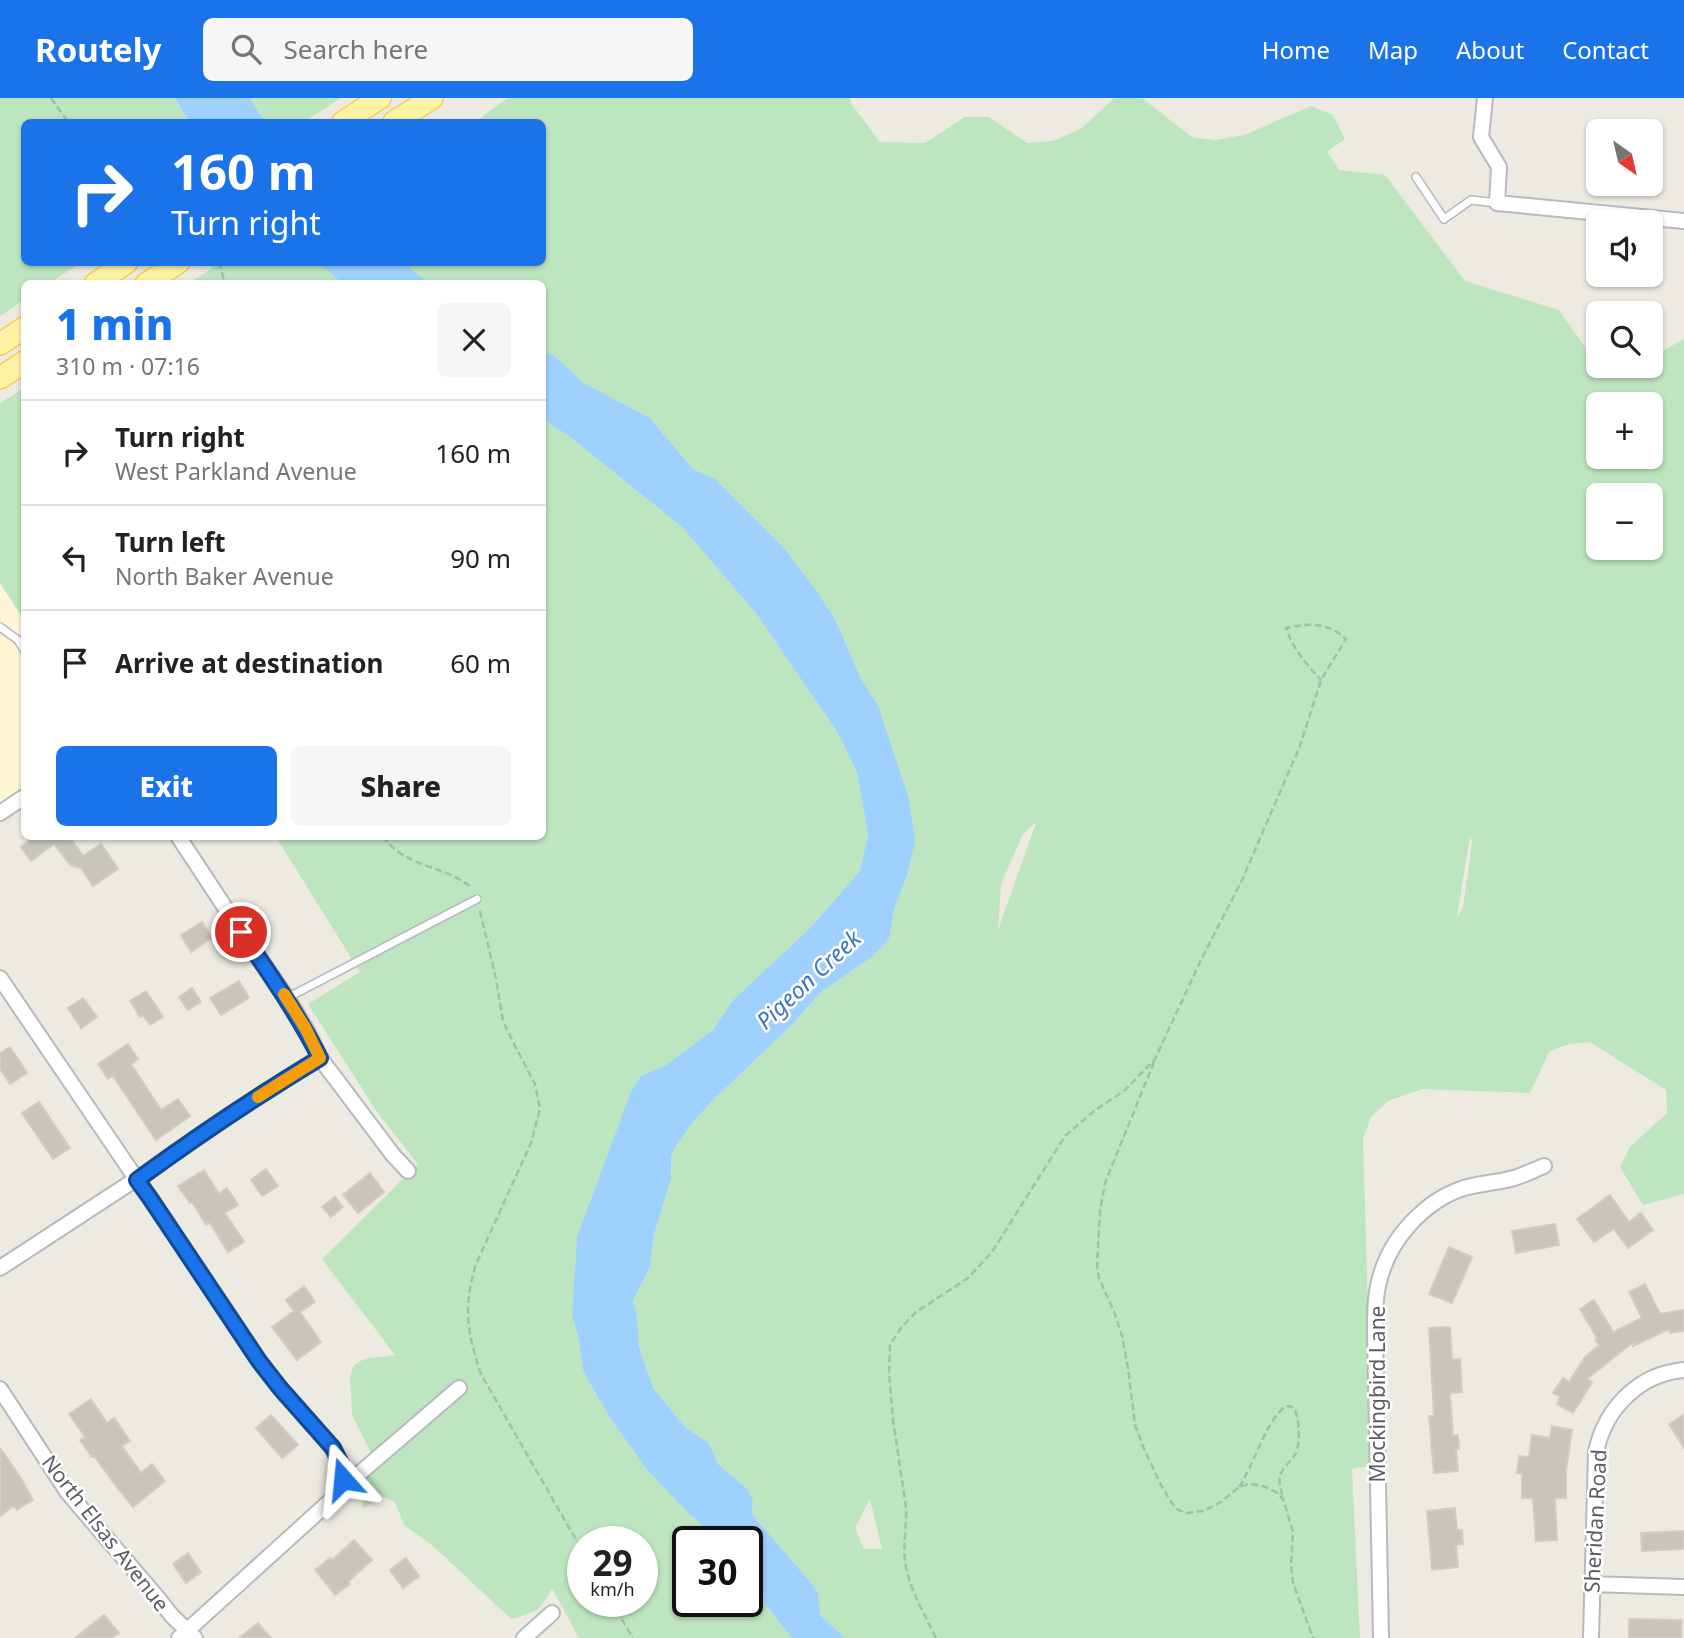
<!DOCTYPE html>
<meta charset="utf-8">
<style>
body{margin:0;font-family:"Noto Sans",sans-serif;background:#f6f6f6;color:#222;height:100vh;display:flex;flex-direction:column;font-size:26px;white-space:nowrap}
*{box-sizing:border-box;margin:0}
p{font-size:23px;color:#767676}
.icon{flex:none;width:38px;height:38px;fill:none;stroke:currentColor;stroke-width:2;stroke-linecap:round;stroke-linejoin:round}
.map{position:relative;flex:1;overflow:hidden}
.panel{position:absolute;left:21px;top:182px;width:525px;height:560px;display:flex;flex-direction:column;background:#fff;border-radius:10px;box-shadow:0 2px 5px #0004}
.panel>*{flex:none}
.guide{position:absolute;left:21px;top:21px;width:525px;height:147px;border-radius:10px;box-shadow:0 2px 5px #0004;background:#1a73e8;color:#fff;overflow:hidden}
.needle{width:46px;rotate:146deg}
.controls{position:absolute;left:1586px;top:21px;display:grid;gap:14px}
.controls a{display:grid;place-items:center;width:77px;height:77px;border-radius:10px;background:#fff;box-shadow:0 2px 5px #0004;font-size:35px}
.speed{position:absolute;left:567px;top:1428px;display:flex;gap:14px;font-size:35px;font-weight:700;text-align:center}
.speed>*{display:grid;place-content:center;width:91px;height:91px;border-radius:50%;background:#fff;box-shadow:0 2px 5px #0004;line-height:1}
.speed small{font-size:18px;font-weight:400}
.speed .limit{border:4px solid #111;border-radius:10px;background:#fff;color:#111}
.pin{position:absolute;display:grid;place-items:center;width:60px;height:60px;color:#fff;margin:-30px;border:4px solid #fff;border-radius:50%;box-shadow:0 2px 7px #0007}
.me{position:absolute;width:77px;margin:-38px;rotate:342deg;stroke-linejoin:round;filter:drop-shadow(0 0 5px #0008)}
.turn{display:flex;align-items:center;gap:24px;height:147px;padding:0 35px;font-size:32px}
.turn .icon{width:91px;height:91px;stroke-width:2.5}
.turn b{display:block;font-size:49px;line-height:60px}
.round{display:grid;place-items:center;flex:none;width:74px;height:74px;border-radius:10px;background:#f6f6f6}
.overview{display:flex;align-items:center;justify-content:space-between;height:119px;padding:0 35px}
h1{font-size:42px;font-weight:800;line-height:52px;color:#1a73e8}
.button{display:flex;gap:14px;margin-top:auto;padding:14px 35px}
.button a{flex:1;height:80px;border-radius:10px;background:#1a73e8;color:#fff;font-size:28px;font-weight:800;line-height:80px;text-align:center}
.button a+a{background:#f6f6f6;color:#222}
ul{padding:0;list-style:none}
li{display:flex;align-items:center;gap:21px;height:105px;padding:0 35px;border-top:2px solid #e0e0e0}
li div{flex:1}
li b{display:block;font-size:26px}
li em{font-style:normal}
header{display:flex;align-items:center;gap:42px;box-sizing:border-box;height:98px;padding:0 35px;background:#1a73e8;color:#fff}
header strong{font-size:33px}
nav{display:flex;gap:38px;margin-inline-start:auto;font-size:24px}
.search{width:490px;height:63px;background:#f6f6f6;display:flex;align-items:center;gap:18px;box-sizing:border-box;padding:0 24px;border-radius:10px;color:#767676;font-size:26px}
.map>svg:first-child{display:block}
.commercial{fill:#fef6d5}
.green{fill:#bde5bf;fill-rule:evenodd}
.water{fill:#9fd1ff}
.building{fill:#c8c5be;stroke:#d2cdc0;stroke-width:2}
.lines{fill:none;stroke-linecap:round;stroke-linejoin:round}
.service-casing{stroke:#b7b9be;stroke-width:10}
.minor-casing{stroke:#b7b9be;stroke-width:18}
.primary-casing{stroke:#f3ce54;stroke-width:24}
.path{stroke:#96c6a6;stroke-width:2.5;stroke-dasharray:7 3.5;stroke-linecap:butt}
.service{stroke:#fff;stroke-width:7}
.minor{stroke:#fff;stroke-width:14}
.primary{stroke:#fff4a4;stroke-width:21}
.route-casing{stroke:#114b97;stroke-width:18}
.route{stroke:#1a73e8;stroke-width:12}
.slow{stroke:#f59e0b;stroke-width:12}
.labels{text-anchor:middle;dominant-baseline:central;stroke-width:5;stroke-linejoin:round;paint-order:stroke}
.street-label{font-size:21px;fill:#5a5d63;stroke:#fff}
.water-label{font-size:23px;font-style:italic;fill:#3e75bb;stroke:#fff}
</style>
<header>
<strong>Routely</strong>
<div class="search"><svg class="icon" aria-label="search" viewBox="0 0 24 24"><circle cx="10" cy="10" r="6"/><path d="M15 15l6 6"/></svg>Search here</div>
<nav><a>Home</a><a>Map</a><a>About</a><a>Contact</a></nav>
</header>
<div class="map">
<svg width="1684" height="1540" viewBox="0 0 1684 1540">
<rect width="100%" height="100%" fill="#edebe1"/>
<path class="commercial" d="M0,485L24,522V698L0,714Z"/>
<path class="green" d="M0,0H175L189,24H24V164L81,165L49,185L24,186V202L0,218Z
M250,0H341L304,24H267L259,15Z
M507,0H850L851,5L880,44L925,45L965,19H989L1027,45L1053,43L1082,30L1114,0H1142L1192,39L1215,42L1244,37L1311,8L1333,17L1345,41L1327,54L1339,72L1385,77L1465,183L1559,212L1588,253H1598V268H1650V256H1657L1684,241V1096L1643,1107L1620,1069L1630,1049L1667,1015L1666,992L1590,944L1569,946L1549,954L1530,995L1422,991L1388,1003L1371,1019L1363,1041L1372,1345L1369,1368L1352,1371L1360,1540H845L821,1518L818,1496L812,1486L752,1416L753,1403L749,1393L718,1366L709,1345L686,1330L653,1290L639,1249L637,1217L633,1203L650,1169L654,1137L671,1080V1058L676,1048L692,1025L714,1001L792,927L821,894L872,859L889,841L894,812L907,777L878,607L861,581L836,523L816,492L785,451L714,380L693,371L650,320L584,285L555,258L543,253L542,186L433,185L427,184L404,165L542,164V24H475ZM1598,306H1650V359H1598ZM1598,397H1650V450H1598ZM1036,724V725L998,832L1001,786L1023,736ZM1470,738L1472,744L1463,810L1457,819ZM870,1401L882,1451H864L855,1430Z
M209,164L319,165L342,185L188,186L212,170Z
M24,290V522L0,485V305Z
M543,321L570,339L682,429L755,514L838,635L857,674L868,736L860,773L810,830L733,902L713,932L665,969L641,978L577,1139L572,1217L579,1242L583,1273L610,1320L648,1373L690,1417L717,1440L719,1444H688V1503H747V1483L763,1494L764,1505L792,1540H579L552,1490C539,1515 538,1513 511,1521L433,1448L404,1427L395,1404L384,1399L363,1410L362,1386L373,1359L352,1317L350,1278L354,1267L364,1261L395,1257L322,1161L418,1066L377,1014L308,906L360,874L276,739L542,738ZM583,1444H642V1503H583Z"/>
<path class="water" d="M175,0H250L259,15L267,24H189Z
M319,165H404L427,184L433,185H342Z
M542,253L555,258L584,285L650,320L693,371L714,380L785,451L816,492L836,523L861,581L878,607L909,701L915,744L907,777L894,812L889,841L872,859L821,894L792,927L714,1001L692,1025L676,1048L671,1058V1080L654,1137L650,1169L633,1203L637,1217L639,1249L653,1290L686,1330L709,1345L718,1366L749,1393L753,1403L752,1416L812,1486L818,1496L821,1518L845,1540H792L764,1505L763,1494L747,1483V1444H719L717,1440L690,1417L648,1373L610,1320L583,1273L579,1242L572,1217L577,1139L632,991L641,978L665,968L713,932L733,902L810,830L860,773L868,736L857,674L838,635L755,514L682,429L570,339L543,321Z"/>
<path class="building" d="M35,738H69L83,758L101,746L118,771L93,788L81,770L70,767L54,746L31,763L21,749Z
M202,824L212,840L191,854L181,837Z
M239,883L249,900L221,917L210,900Z
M192,890L201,904L188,912L179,899Z
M146,893L163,919L150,927L143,917L140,919L130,903Z
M83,900L97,919L81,930L68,910Z
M128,946L138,961L131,966L161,1012L178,1001L190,1018L156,1042L113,978L108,981L98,966Z
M10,949L27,975L10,986L0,971V955Z
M39,1004L70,1050L53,1061L22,1015Z
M266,1071L278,1088L262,1098L251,1082Z
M204,1072L219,1096L227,1090L238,1107L225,1115L244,1144L228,1154L210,1125L206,1127L192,1104L190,1105L178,1088Z
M370,1075L384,1094L358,1115L343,1097Z
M1610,1097L1629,1124L1641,1115L1653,1132L1628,1150L1614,1131L1594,1144L1577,1121Z
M335,1099L343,1109L331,1119L322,1109Z
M1555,1126L1559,1147L1516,1155L1512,1133Z
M1449,1149L1472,1159L1452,1205L1429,1196Z
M1645,1186L1660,1216L1684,1212V1233L1670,1235L1669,1231L1633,1248L1632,1245L1587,1281L1592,1284L1573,1315L1557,1306L1560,1299L1553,1295L1563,1280L1569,1284L1585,1259L1599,1247L1595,1242L1597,1240L1580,1211L1594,1202L1613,1234L1642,1220L1629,1194Z
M304,1188L315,1204L300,1214L321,1244L297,1262L272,1229L294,1213L286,1202Z
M1450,1229L1452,1261H1460L1462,1294L1450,1295L1453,1337H1458L1459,1351H1456L1458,1373L1434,1375L1429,1318H1434L1429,1230Z
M91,1301L107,1325L114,1320L130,1343L122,1348L141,1375L152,1366L165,1383L133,1409L113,1384L94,1358L92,1359L80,1342L85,1339L69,1316Z
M271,1317L298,1347L282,1360L256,1330Z
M1684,1317V1350L1669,1326Z
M1552,1328L1572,1332L1566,1372V1400H1555L1557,1442L1536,1443L1533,1400H1522V1376L1517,1375L1519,1358L1529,1359L1532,1337L1550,1340Z
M0,1350L19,1377L33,1402L17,1412L14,1408L0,1418Z
M1455,1410L1457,1432H1462L1463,1446L1456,1447L1458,1469L1432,1472L1427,1413Z
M1684,1433V1451L1642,1453L1641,1435Z
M354,1442L372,1462L348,1484L350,1486L335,1497L315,1472L330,1460L332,1462Z
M188,1455L201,1474L186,1485L173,1466Z
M406,1460L419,1478L403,1490L390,1472Z
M104,1517L119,1535L112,1540H75Z
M1629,1521L1682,1522L1681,1540H1629Z
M258,1525L271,1540H239Z"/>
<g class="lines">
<g class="service-casing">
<path id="service" d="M1416,79L1444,121L1471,102L1497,105
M0,529L18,542L24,552
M287,900L477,801"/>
</g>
<g class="minor-casing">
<path id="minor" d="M1485,0L1481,39L1499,69L1497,105L1684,123
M0,715L24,699
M178,738L226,811L287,900L306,931L320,960L393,1057L408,1073
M0,880L137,1082L150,1100L259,1263L280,1290L333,1350L342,1368L343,1381L339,1395L179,1540
M0,1170L130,1085L137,1082C196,1039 257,998 320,960
M0,1291L68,1395L157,1499L172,1518L195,1540
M343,1381L360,1375L459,1290
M1591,1486L1684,1489
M524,1540L552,1515
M1381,1540L1375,1233C1375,1215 1375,1197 1380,1180C1390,1141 1424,1104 1461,1091C1478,1085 1497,1085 1514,1080C1524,1077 1534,1072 1544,1068
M1591,1540L1596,1354C1605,1311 1638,1276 1684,1272"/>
</g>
<g class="primary-casing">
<path id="primary" d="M343,24L380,0
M394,24L432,0
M95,186L127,164
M146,186L179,164
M0,246L24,230
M0,280L24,264"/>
</g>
<path class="path" d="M51,0L68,24
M219,164L225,186
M383,738C404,770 446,767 472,790
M480,813L496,881L503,923L513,944L535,986L540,1011L531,1045L476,1166C463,1208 467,1235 481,1276L583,1454
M1154,964L1105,1085L1100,1113L1097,1167L1099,1180L1115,1216L1122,1238L1128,1270L1135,1327L1144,1351L1160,1385L1171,1404L1178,1412L1187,1415L1203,1413L1221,1404L1239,1389L1249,1386L1263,1388L1276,1394L1283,1401L1293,1434L1291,1466L1293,1485L1313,1540
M1239,1389C1256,1363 1262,1331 1284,1309C1289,1308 1291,1307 1294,1311C1300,1318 1300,1348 1296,1355C1291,1364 1283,1368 1280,1378C1278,1385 1282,1394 1283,1400
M611,1503L633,1540
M936,1540C925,1517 911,1494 906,1469C902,1449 907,1429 906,1409L893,1322L889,1273L890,1247L901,1230L916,1214L968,1180L992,1154L1065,1038L1094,1013L1124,993L1155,961L1201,862L1242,782L1300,648L1321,582L1346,541C1328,524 1309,525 1286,530C1293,551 1306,566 1321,582"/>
<use href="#service" class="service"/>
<use href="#minor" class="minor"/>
<use href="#primary" class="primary"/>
</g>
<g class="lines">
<g class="route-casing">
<path id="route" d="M241,834C269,875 297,915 320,960C257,998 196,1039 137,1082L150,1100L259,1263L280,1290L333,1350L342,1368L343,1381"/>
</g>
<use href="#route" class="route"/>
<path class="slow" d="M258,999L320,960L306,931L284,896"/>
</g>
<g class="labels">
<g class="street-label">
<text transform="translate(1377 1296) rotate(-90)">Mockingbird Lane</text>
<text transform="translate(1595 1423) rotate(-87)">Sheridan Road</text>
<text transform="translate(106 1435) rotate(52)">North Elsas Avenue</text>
</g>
<g class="water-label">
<text transform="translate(808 881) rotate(-43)">Pigeon Creek</text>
</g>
</g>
</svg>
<div class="controls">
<a><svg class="needle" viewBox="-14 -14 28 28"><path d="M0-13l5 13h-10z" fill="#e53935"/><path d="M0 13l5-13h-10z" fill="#767676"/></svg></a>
<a><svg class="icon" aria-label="sound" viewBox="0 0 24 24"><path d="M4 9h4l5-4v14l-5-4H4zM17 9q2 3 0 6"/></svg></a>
<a><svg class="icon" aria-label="search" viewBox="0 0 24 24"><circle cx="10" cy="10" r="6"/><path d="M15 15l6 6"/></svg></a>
<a>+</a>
<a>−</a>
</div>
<div class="speed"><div>29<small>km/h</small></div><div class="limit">30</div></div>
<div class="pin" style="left:241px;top:834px;background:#d93025"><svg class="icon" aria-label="arrive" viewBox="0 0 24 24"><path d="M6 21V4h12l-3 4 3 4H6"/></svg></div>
<svg class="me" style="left:343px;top:1381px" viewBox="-20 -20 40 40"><path d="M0-17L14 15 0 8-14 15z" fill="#1a73e8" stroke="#fff" stroke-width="4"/></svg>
<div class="guide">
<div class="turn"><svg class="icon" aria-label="right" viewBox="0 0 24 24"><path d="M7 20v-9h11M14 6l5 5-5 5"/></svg><div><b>160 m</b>Turn right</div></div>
</div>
<section class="panel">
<div class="overview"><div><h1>1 min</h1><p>310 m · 07:16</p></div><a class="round"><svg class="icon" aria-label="close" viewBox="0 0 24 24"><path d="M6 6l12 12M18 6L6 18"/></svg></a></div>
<ul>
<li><svg class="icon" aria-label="right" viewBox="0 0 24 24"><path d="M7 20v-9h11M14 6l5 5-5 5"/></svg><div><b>Turn right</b><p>West Parkland Avenue</p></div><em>160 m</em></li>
<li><svg class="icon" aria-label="left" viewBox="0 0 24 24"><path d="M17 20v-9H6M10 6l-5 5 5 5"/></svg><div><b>Turn left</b><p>North Baker Avenue</p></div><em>90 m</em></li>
<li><svg class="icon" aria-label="arrive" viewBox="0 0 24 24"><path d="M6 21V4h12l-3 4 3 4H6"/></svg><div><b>Arrive at destination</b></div><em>60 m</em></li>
</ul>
<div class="button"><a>Exit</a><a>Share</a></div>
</section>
</div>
